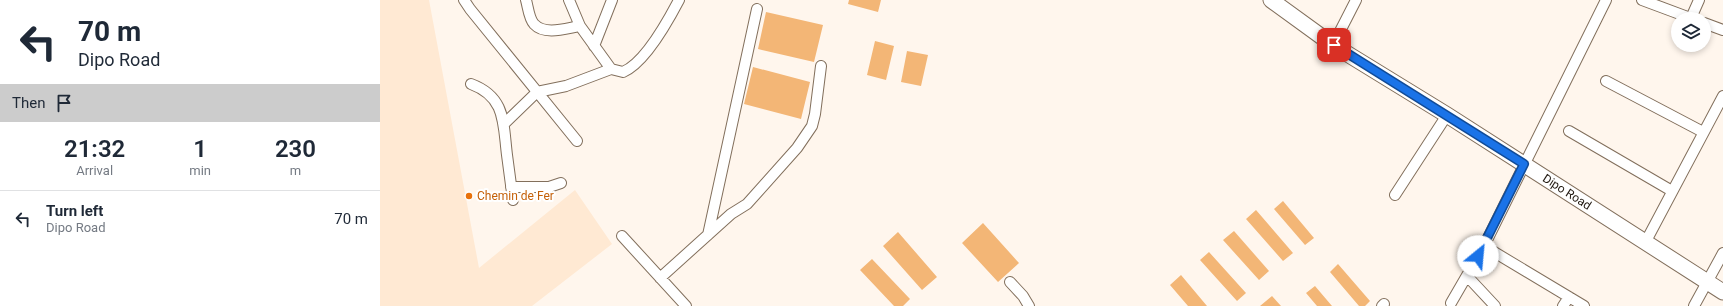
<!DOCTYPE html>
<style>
body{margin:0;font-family:Roboto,sans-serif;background:#f6f6f7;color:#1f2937;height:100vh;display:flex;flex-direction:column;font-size:15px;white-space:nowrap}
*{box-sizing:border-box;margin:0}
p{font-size:13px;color:#747a83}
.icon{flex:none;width:22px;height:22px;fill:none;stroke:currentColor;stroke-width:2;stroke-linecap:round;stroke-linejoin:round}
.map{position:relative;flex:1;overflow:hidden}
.details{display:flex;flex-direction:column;background:#fff;width:380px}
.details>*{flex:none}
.hud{background:#fff;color:#1f2937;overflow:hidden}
.fabs{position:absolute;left:1291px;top:12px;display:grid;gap:8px}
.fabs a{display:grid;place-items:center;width:40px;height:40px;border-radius:50%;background:#fff;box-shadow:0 2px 6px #0003;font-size:20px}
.pin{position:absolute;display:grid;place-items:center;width:34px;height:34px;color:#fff;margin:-17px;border-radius:8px;box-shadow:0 2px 6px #0006}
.me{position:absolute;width:44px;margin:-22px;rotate:28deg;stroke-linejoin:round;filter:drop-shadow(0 0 3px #0008)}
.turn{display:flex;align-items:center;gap:14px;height:84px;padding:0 12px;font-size:18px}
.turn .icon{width:52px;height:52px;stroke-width:2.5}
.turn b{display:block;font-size:28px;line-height:34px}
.then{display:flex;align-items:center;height:38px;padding:0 12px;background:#0003;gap:8px;font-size:15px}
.eta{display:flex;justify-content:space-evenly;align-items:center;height:68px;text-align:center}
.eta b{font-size:24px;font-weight:600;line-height:28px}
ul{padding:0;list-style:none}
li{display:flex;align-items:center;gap:12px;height:56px;padding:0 12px;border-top:1px solid #e0e1e3}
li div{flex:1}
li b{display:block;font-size:15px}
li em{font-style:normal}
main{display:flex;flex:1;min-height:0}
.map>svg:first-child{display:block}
.built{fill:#ffe9d3}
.building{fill:#f3b676}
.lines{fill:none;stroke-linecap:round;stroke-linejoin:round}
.minor-casing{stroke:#826f5c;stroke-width:12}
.secondary-casing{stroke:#826f5c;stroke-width:17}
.minor{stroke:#fff;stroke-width:10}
.secondary{stroke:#fff;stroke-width:15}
.route-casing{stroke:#114b97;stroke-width:10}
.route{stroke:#1a73e8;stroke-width:7}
.food-dot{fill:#e8710a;stroke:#fff;stroke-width:1.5}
.labels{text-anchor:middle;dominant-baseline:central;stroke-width:4;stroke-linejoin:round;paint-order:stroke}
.street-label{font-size:12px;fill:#231b13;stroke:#fff}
.food-label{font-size:12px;fill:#c56008;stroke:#fff;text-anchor:start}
</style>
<main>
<section class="details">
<div class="hud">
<div class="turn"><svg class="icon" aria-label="left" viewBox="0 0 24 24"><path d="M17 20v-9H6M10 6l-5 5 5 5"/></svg><div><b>70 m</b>Dipo Road</div></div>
<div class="then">Then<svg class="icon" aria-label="arrive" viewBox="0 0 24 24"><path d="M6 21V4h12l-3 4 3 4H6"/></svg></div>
</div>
<div class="eta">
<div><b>21:32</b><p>Arrival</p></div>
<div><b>1</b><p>min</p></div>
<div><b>230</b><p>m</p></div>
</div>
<ul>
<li><svg class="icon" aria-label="left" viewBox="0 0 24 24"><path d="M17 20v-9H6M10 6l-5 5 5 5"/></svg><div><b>Turn left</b><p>Dipo Road</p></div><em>70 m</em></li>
</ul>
</section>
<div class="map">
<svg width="1343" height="306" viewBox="0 0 1343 306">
<rect width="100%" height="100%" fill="#fff6ed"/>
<path class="built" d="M0,0H49L99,268L195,190L232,244L152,306H0Z"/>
<path class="building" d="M469,0H501L498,12L468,4Z
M386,12L443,25L434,62L378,49Z
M495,41L514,46L506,80L487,75Z
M527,51L548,55L541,86L521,82Z
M373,67L430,82L421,119L364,104Z
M903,201L934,238L925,245L894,209Z
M876,210L913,253L903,261L866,219Z
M603,223L639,263L618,282L582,243Z
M854,231L889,271L879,280L843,240Z
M518,232L557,277L542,290L503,246Z
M829,252L866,293L857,301L820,260Z
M492,259L530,299L523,306H514L480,270Z
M958,264L990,301L985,306H979L950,272Z
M801,275L827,306H808L790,285Z
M935,286L952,306H937L926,293Z
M892,296L901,306H880Z"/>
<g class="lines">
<g class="minor-casing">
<path id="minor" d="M84,0L90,9L197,141
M146,0C148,7 149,19 154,24C165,36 187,28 200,26
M189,0L200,26L231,69
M1262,0L1313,19
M1311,18L1319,0
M1324,23L1343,30
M953,45L976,0
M214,46L232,0
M1226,81L1323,132
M91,84C126,97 123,123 127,155C129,170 131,185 133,200
M125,123L157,92L186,86L231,69L243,72C265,63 288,21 299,0
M1189,131L1292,191
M131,187H169L181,183
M1015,195L1067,115
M328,235L377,9
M242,236L306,306
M1265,243L1343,96
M1104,246L1204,306
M1087,276L1115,306
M280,278L351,214L367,204L417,148L432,126L435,114L441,66
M630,282L643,296L649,306
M1071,303L1104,246L1226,0
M1002,306L1004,304
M1183,306L1189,297
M1314,306L1343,253"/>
</g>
<g class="secondary-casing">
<g id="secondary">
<path id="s1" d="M891,0L953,45L1067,115L1343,292"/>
</g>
</g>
<use href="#minor" class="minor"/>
<use href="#secondary" class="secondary"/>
</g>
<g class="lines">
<g class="route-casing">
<path id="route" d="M954,45L1144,164L1098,256"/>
</g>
<use href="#route" class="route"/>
</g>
<circle class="food-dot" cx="89" cy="196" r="4"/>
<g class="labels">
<g class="street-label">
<text stroke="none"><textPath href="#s1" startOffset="353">Dipo Road</textPath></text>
</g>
<g class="food-label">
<text x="97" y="196">Chemin de Fer</text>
</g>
</g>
</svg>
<div class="fabs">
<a><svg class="icon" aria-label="layers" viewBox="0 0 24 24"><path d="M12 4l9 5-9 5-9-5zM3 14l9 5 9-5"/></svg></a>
</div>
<div class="pin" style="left:954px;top:45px;background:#d93025"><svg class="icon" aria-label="arrive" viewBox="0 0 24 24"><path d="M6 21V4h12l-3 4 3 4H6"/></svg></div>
<svg class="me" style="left:1098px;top:256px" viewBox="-20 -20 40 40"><circle r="19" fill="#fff"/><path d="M0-13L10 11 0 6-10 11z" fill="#1a73e8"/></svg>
</div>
</main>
